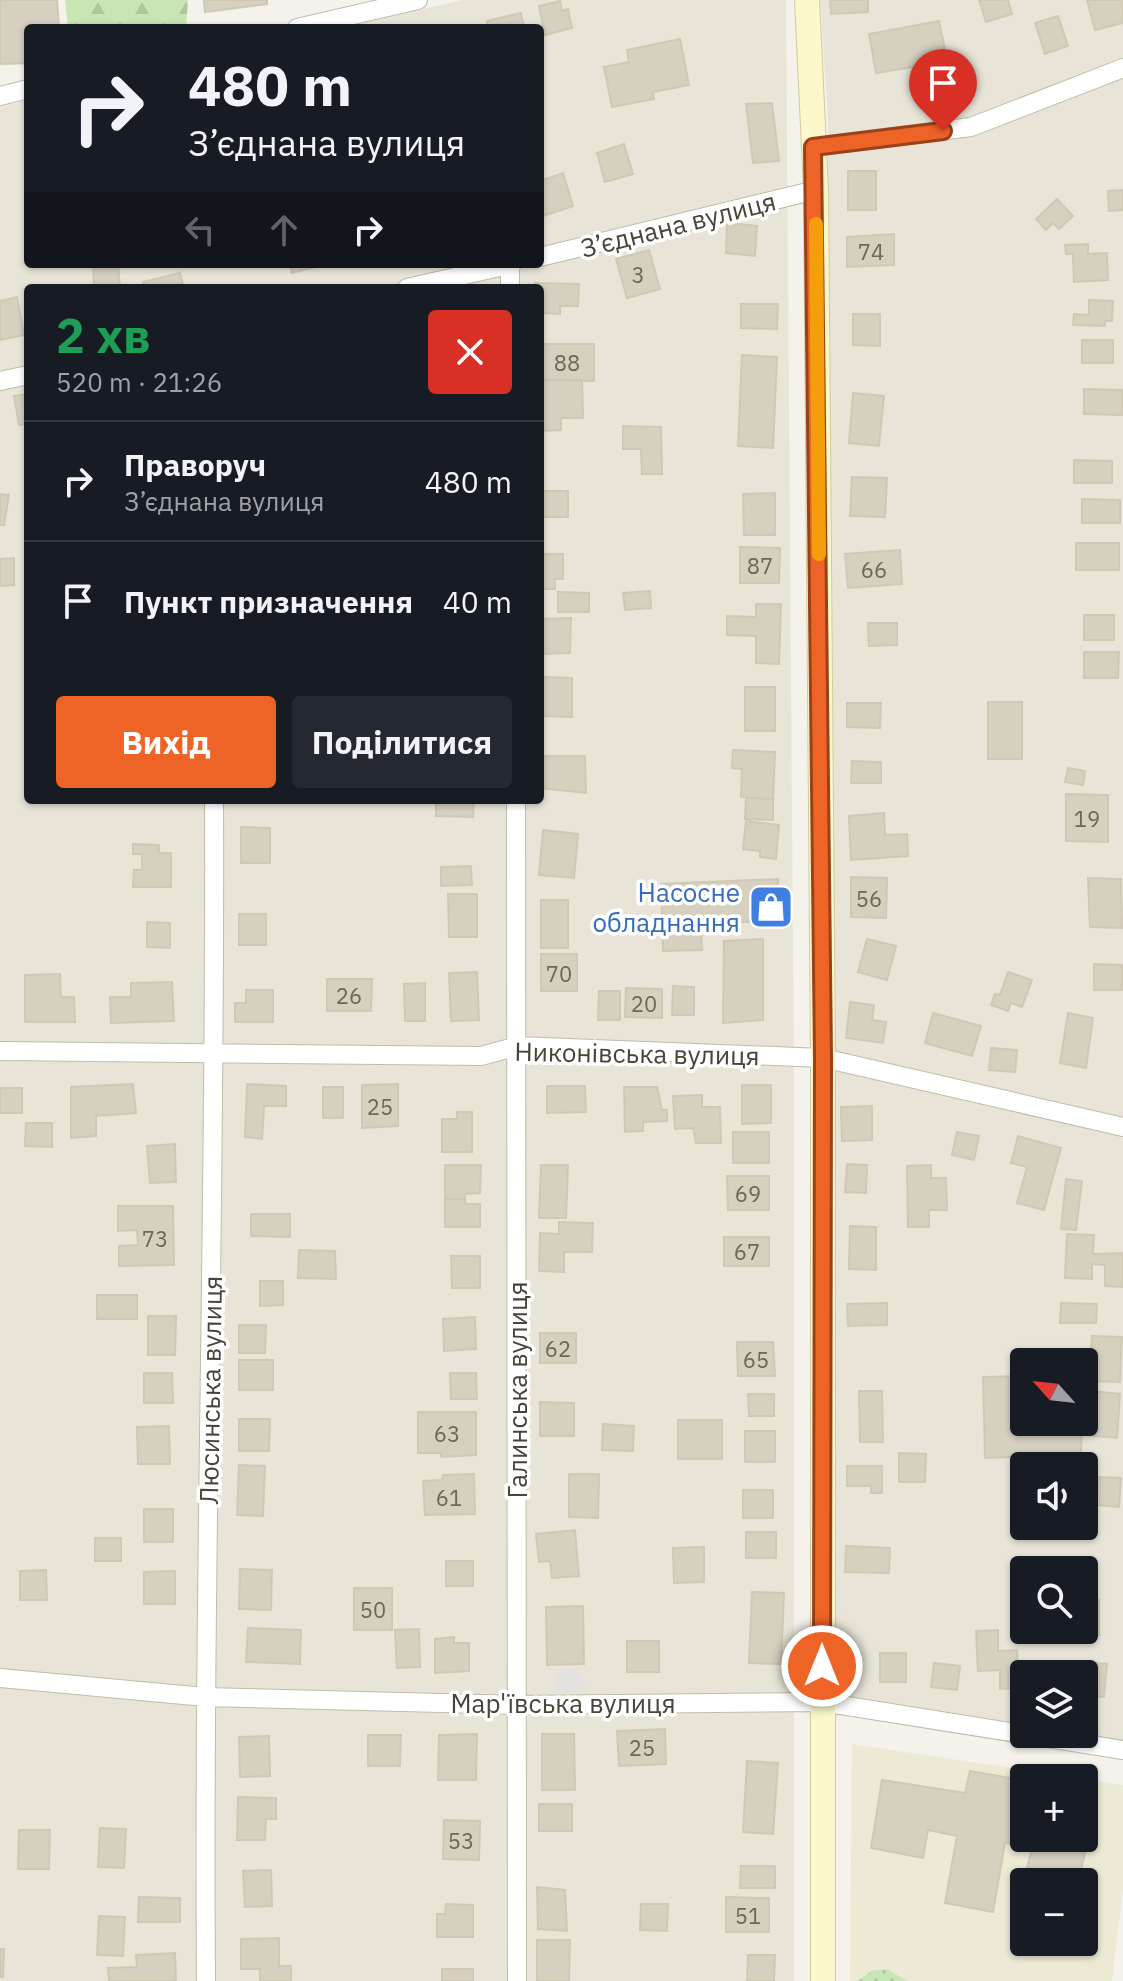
<!DOCTYPE html>
<html lang="uk">
<meta charset="utf-8">
<style>
body{margin:0;font-family:"IBM Plex Sans",sans-serif;background:#242831;color:#f1f3f6;height:100vh;display:flex;flex-direction:column;font-size:30px;white-space:nowrap}
*{box-sizing:border-box;margin:0}
p{font-size:26px;color:#9ea1a6}
.icon{flex:none;width:44px;height:44px;fill:none;stroke:currentColor;stroke-width:2;stroke-linecap:round;stroke-linejoin:round}
.map{position:relative;flex:1;overflow:hidden}
.details{position:absolute;left:24px;top:284px;width:520px;height:520px;display:flex;flex-direction:column;background:#171b24;border-radius:8px;box-shadow:0 2px 6px #0004}
.details>*{flex:none}
.hud{position:absolute;left:24px;top:24px;width:520px;height:244px;border-radius:8px;box-shadow:0 2px 6px #0004;background:#171b24;color:#f1f3f6;overflow:hidden}
.needle{width:52px;rotate:297deg}
.buttons{position:absolute;left:1010px;top:1348px;display:grid;gap:16px}
.buttons a{display:grid;place-items:center;width:88px;height:88px;border-radius:8px;background:#171b24;box-shadow:0 2px 6px #0004;font-size:40px}
.pin{position:absolute;display:grid;place-items:center;width:68px;height:68px;color:#fff;margin:-82px -34px;border-radius:50% 50% 50% 0;rotate:-45deg;box-shadow:0 0 8px #0007}
.pin .icon{rotate:45deg}
.me{position:absolute;width:88px;margin:-44px;rotate:0deg;stroke-linejoin:round;filter:drop-shadow(0 0 6px #0008)}
.turn{display:flex;align-items:center;gap:28px;height:168px;padding:0 32px;font-size:36px}
.turn .icon{width:104px;height:104px;stroke-width:2.5}
.turn b{display:block;font-size:56px;line-height:68px}
.lanes{display:flex;align-items:center;height:76px;padding:0 32px;background:#0003;justify-content:center;gap:40px;direction:ltr}
.lanes .off{opacity:.35}
.round{display:grid;place-items:center;flex:none;width:84px;height:84px;border-radius:8px;background:#242831}
.headline{display:flex;align-items:center;justify-content:space-between;height:136px;padding:0 32px}
h1{font-size:48px;font-weight:700;line-height:60px;color:#1e9e55}
.action{display:flex;gap:16px;margin-top:auto;padding:16px 32px}
.action a{flex:1;height:92px;border-radius:8px;background:#ee6427;color:#fff;font-size:32px;font-weight:700;line-height:92px;text-align:center}
.action a+a{background:#242831;color:#f1f3f6}
ul{padding:0;list-style:none}
li{display:flex;align-items:center;gap:24px;height:120px;padding:0 32px;border-top:2px solid #363941}
li div{flex:1}
li b{display:block;font-size:30px}
li em{font-style:normal}
.map>svg:first-child{display:block}
.residential{fill:#e8e5d8;fill-rule:evenodd}
.education{fill:#ece9d5;fill-rule:evenodd}
.forest{fill:url(#forest-firs)}
.park{fill:url(#park-dots)}
.parking{fill:#e3e2de}
.building{fill:#d5d0c0;stroke:#cfc9b3;stroke-width:2}
.lines{fill:none;stroke-linecap:round;stroke-linejoin:round}
.street-casing{stroke:#bfbcad;stroke-width:20}
.secondary-casing{stroke:#d1cb9c;stroke-width:26}
.street{stroke:#fff;stroke-width:18}
.secondary{stroke:#fcf8cc;stroke-width:24}
.route-casing{stroke:#9b4119;stroke-width:20}
.route{stroke:#ee6427;stroke-width:14}
.slow{stroke:#f59e0b;stroke-width:14}
.labels{text-anchor:middle;dominant-baseline:central;stroke-width:7;stroke-linejoin:round;paint-order:stroke}
.number-label{font-size:22px;fill:#6b675a}
.street-label{font-size:26px;fill:#484438;stroke:#fff}
.shop-label{font-size:26px;fill:#366cbe;stroke:#fff;text-anchor:end}
</style>
<div class="map">
<svg width="1123" height="1981" viewBox="0 0 1123 1981">
<defs>
<pattern id="forest-firs" width="22" height="20" patternUnits="userSpaceOnUse" patternTransform="scale(2)"><rect width="22" height="20" fill="#c8e6b5"/><path d="M5 1l3.5 6h-7zM16 11l3.5 6h-7z" fill="#adc69c"/></pattern>
<pattern id="park-dots" width="8" height="8" patternUnits="userSpaceOnUse" patternTransform="scale(2)"><rect width="8" height="8" fill="#c8e6b5"/><path d="M2 2h.1M6 6h.1" fill="none" stroke="#adc69c" stroke-width="1.8" stroke-linecap="round"/></pattern>
</defs>
<rect width="100%" height="100%" fill="#f4f2ea"/>
<path class="residential" d="M463,0H786L794,1084V1981H0V107L28,100V264H540V28H341ZM28,288H540V800H28Z
M820,0H1123V1743L1069,1734H1084V1674H1024V1727L832,1696L828,118ZM1024,1362H1084V1422H1024ZM1024,1466H1084V1526H1024ZM1024,1570H1084V1630H1024Z"/>
<path class="education" d="M852,1744L1078,1778H1024V1838H1084V1779L1123,1785V1888L1112,1981H850ZM1024,1882H1084V1942H1024Z"/>
<path class="forest" d="M65,0H188L186,28H68Z"/>
<path class="park" d="M887,1969L907,1981H858L871,1971Z"/>
<path class="parking" d="M578,1667L588,1692H554L557,1668Z"/>
<path class="building" d="M0,0H57L59,28H28V63L0,64Z
M204,0H267V4L205,12Z
M830,0H868V12L831,14Z
M979,0H1008L1012,14L986,22Z
M1087,0H1123V23L1095,30Z
M560,1L562,11L568,9L572,28L545,35L539,6Z
M521,13L524,28H488L487,21Z
M1058,16L1068,46L1045,54L1035,23Z
M939,21L950,73L916,81L913,67L876,73L869,34Z
M680,39L689,85L653,92L654,99L612,107L604,67L629,62L627,50Z
M772,103L779,161L753,163L746,104Z
M624,144L633,174L605,182L597,153Z
M848,171H876V210H848Z
M563,173L573,206L540,217V181Z
M1123,190V210L1109,211L1108,191Z
M1057,199L1073,216L1059,229L1053,223L1046,230L1036,219Z
M727,223L757,226L755,256L726,253Z
M894,234V265L847,267V237Z
M1088,244V254L1107,253L1108,280L1074,282L1073,254H1066L1065,245Z
M649,250L660,289L627,298L616,259Z
M118,264L120,288H94L93,266Z
M290,264H318L319,266L292,273Z
M180,273L184,288H144L143,282Z
M535,283L579,284L578,306H560V314L543,313L540,288H535Z
M17,297L24,335L0,340V301Z
M1089,300L1113,301L1112,321H1105V326L1073,325L1074,314L1089,315Z
M741,304H778L777,329L741,328Z
M853,314H880V346L853,345Z
M1082,340H1113V363H1082Z
M540,344H594V381L540,380Z
M742,355L777,357L773,448L738,446Z
M540,380H582L583,418H561V430L540,431Z
M1084,389L1122,390L1123,415L1084,414Z
M853,393L884,396L879,446L849,443Z
M28,394V424L19,425L14,396Z
M623,426L661,427L662,474H642L641,449H623Z
M1074,460L1112,461V483H1074Z
M852,477L887,478L885,517L850,516Z
M540,491H568V517H541Z
M775,493V535H744L743,494Z
M0,494L9,495L4,525H0Z
M1082,499L1120,500V523H1082Z
M1076,543H1119V570H1076Z
M740,547L780,548L779,583H740Z
M900,550L902,584L848,588L845,554Z
M540,554H563V579H555V589H540Z
M14,558V585L0,586V559Z
M650,591L651,608L625,610L623,593Z
M558,592L589,593V612H558Z
M756,604H781L779,664L756,663V636L727,635V616L756,617Z
M1084,615H1114V640H1084Z
M571,618L570,653L540,654V619Z
M868,623H897V645L869,646Z
M1084,652H1119L1118,678H1084Z
M543,677L572,678V717L543,716Z
M745,687H775V731H745Z
M988,702H1022V759H988Z
M847,703H881L880,728L847,727Z
M733,750L775,752L773,799L741,797L742,769L732,768Z
M542,756H585L586,793L540,788Z
M852,761L881,762V783H851Z
M1068,768L1085,771L1083,785L1065,782Z
M1066,794L1108,795V842L1066,841Z
M746,798L773,799V820L745,819Z
M447,800H474L473,817L436,816V802Z
M884,813L885,835L907,834L908,856L851,860L849,816Z
M746,821L779,825L776,859L760,857V851L743,849Z
M241,827L270,828V863H241Z
M543,830L578,834L574,878L539,875Z
M133,844L159,845V853H171V887H133L134,870H142V854H133Z
M471,866L472,885L441,886V867Z
M851,877L887,878L886,918L851,917Z
M1088,878L1121,879L1122,928L1090,927Z
M778,879L779,921L701,923L702,950L663,951L661,884Z
M448,894H477V937H449Z
M541,900H568V948H541Z
M239,914H266V945H239Z
M147,922L170,923V948L147,947Z
M763,939V1020L723,1023L724,941Z
M867,939L896,946L887,980L858,972Z
M541,954H577V991H541Z
M1094,964L1122,965V990H1094Z
M477,972L479,1020L451,1021L449,973Z
M1008,972L1032,980L1022,1007L1011,1003L1008,1011L991,1005L995,994L1000,995Z
M60,974L61,997H74L75,1022H25V975Z
M327,979H372L371,1011H327Z
M172,982L174,1021L111,1023L110,997H131V983Z
M425,983V1021H405L404,984Z
M673,986L694,987V1015H672Z
M626,988L662,989V1018L625,1017Z
M246,990H273V1022H235V1003H246Z
M599,991H620V1020H598Z
M850,1002L874,1005L872,1020L886,1022L883,1043L846,1038Z
M933,1013L981,1026L972,1056L925,1043Z
M1068,1013L1093,1018L1086,1068L1060,1063Z
M991,1048L1017,1050L1015,1072L989,1070Z
M133,1084L136,1113L96,1116V1136L71,1138V1087Z
M247,1084L286,1086V1106H264L262,1139L245,1137Z
M398,1084V1126L362,1128V1085Z
M742,1085H771V1123L742,1124Z
M547,1086H585L586,1112L547,1113Z
M323,1087H343V1118H323Z
M624,1087H657L662,1110H667V1121L643,1122V1131L625,1132Z
M0,1088H22V1113H0Z
M702,1095V1107H720L721,1143H696L693,1128L675,1129L673,1096Z
M872,1106V1140L842,1141L841,1107Z
M457,1112H472V1152H442V1119H457Z
M26,1123H52V1147L25,1146Z
M733,1132H769V1163H733Z
M957,1132L979,1136L974,1160L952,1155Z
M1018,1136L1061,1148L1044,1210L1017,1203L1027,1167L1011,1163Z
M175,1144L176,1182L150,1183L147,1146Z
M847,1164L867,1165L866,1193L845,1192Z
M445,1165H481L480,1193L465,1194V1199H445Z
M541,1165H568L566,1218H539Z
M931,1165V1178H946L947,1210H929V1227H908L907,1166Z
M727,1176H769V1210H728Z
M1066,1179L1082,1181L1076,1230L1061,1229Z
M445,1199H465L466,1204H480V1227H445Z
M118,1206H173L174,1265L119,1266V1246L138,1245L137,1230L118,1231Z
M251,1214H290V1237L251,1236Z
M559,1222L593,1223L592,1252H564V1272L539,1271L540,1233L559,1234Z
M850,1226L876,1227V1270L849,1269Z
M1067,1234L1094,1235L1093,1254L1123,1253V1287L1105,1286V1265L1092,1264V1279L1065,1278Z
M724,1237H769V1266H724Z
M299,1250L335,1251L336,1279L298,1278Z
M451,1256H480V1288H452Z
M260,1281H283V1305L260,1306Z
M97,1295H137V1319H97Z
M887,1303V1325L848,1326L847,1304Z
M1061,1303L1097,1304L1096,1323H1060Z
M148,1316H176L175,1355H148Z
M475,1317L476,1349L444,1351L443,1319Z
M239,1325H266L265,1353H239Z
M540,1333H576V1363H540Z
M1092,1336L1122,1337L1120,1382L1090,1381Z
M737,1342H773L775,1376H738Z
M239,1360H273V1390H239Z
M144,1373H172L173,1403H144Z
M450,1373H476L477,1399H451Z
M1024,1376V1422H1082L1081,1454L985,1458L983,1377Z
M859,1391H882L883,1442H860Z
M1090,1391L1120,1394L1117,1438L1086,1435Z
M748,1394H774V1416H749Z
M540,1402L574,1403V1436H540Z
M418,1412H476V1455L441,1457V1453H418Z
M239,1419H270L269,1451H239Z
M678,1420H722V1459H678Z
M603,1424L634,1426L633,1451L602,1450Z
M169,1426L170,1464H138L137,1427Z
M745,1431H775V1462H745Z
M899,1453L926,1454L925,1482H899Z
M239,1465L265,1466L263,1516L237,1515Z
M847,1466H882V1493H871V1486H847Z
M474,1474L475,1514L425,1515L423,1481L442,1480L443,1475Z
M569,1474H599L598,1518L569,1517Z
M1098,1477L1121,1478L1119,1507L1097,1505Z
M743,1490H773V1518H743Z
M144,1509H173V1542H144Z
M575,1530L579,1576L552,1578L550,1561L539,1562L536,1534Z
M746,1532H776V1558H746Z
M95,1538H121V1561H95Z
M846,1546L890,1548L889,1573L845,1572Z
M704,1547V1582L674,1583L673,1548Z
M446,1561H473V1586H446Z
M240,1569L272,1570L271,1610L239,1609Z
M46,1570L47,1600H20V1571Z
M175,1571V1604H144V1572Z
M354,1588H392V1630H354Z
M752,1592L784,1593L781,1664L749,1663Z
M1084,1600H1099V1635H1051V1630H1084Z
M583,1606L584,1664L547,1665L546,1607Z
M248,1628L301,1630L300,1664L246,1662Z
M419,1629L420,1667L397,1668L395,1630Z
M998,1630V1651L1017,1650L1019,1688L1000,1689V1670L978,1671L976,1631Z
M454,1637V1643H469V1671L435,1673V1639Z
M627,1641H659V1672H627Z
M880,1653H906V1682H880Z
M1079,1662L1107,1664L1104,1697L1084,1696V1674H1078Z
M934,1663L960,1666L957,1690L931,1687Z
M665,1729L666,1764L619,1766L617,1731Z
M477,1734L476,1780H438L439,1735Z
M542,1734H574L575,1790H542Z
M368,1735H401L400,1766H368Z
M269,1736L270,1776L240,1777L239,1737Z
M747,1761L778,1763L773,1834L743,1832Z
M970,1771L1016,1779L1012,1800L1024,1802V1838H1084V1813L1093,1815L1079,1880L1026,1872L1032,1848L1005,1843L993,1912L945,1903L957,1836L928,1830L923,1858L871,1848L882,1780L965,1793Z
M238,1797L276,1798V1819H266L265,1840H237Z
M539,1804H572V1831H539Z
M444,1820L480,1821L479,1860L443,1859Z
M100,1828L126,1829L124,1868L98,1867Z
M19,1830H50L49,1869H18Z
M741,1866H775V1888H740Z
M271,1870L272,1906L245,1907L243,1871Z
M537,1887L565,1890L567,1931L538,1929Z
M139,1897L180,1898V1922H138Z
M726,1897L769,1898V1932H726Z
M446,1904L473,1905V1937H437V1914H445Z
M641,1904H668L667,1931L640,1930Z
M99,1916L125,1917L123,1956L97,1955Z
M279,1938V1966H291V1981H260V1969H241V1939Z
M537,1940H570L569,1981H537Z
M0,1949H4L3,1977H0Z
M175,1953L176,1981H109L108,1968L137,1967L136,1955Z
M748,1955H775L774,1981H747Z
M442,1969H473V1981H442Z"/>
<g class="lines">
<g class="street-casing">
<path id="street" d="M297,28L418,0
M0,96L28,89
M813,147L971,127L1123,68
M540,257L816,190
M510,264V288
M407,288L512,264
M0,381L28,375
M516,800L517,1981
M0,1051L481,1056L518,1046L823,1058L1123,1127
M0,1678L205,1697L516,1705L822,1702L1123,1750
M206,1981C203,1587 216,1194 214,800"/>
</g>
<g class="secondary-casing">
<path id="secondary" d="M807,0L816,190L823,1058V1981"/>
</g>
<use href="#street" class="street"/>
<use href="#secondary" class="secondary"/>
</g>
<g class="lines">
<g class="route-casing">
<path id="route" d="M822,1666L823,1058L813,147L943,131"/>
</g>
<use href="#route" class="route"/>
<path class="slow" d="M816,224L819,554"/>
</g>
<defs>
<g id="shop-square" transform="scale(2.3)"><rect x="-9" y="-9" width="18" height="18" rx="4" fill="#3f7fe0" stroke="#fff"/><path d="M-5-2.5h2.3a2.7 3.5 0 0 1 5.4 0H5L5.5 6h-11ZM-1.5-2.5h3a1.5 2.3 0 0 0-3 0Z" fill="#fff"/></g>
</defs>
<g fill-rule="evenodd">
<use href="#shop-square" x="771" y="907"/>
</g>
<g class="labels">
<g class="number-label">
<text x="871" y="251">74</text>
<text x="638" y="274">3</text>
<text x="567" y="362">88</text>
<text x="760" y="565">87</text>
<text x="874" y="569">66</text>
<text x="1087" y="818">19</text>
<text x="869" y="898">56</text>
<text x="559" y="973">70</text>
<text x="349" y="995">26</text>
<text x="644" y="1003">20</text>
<text x="380" y="1106">25</text>
<text x="748" y="1193">69</text>
<text x="155" y="1238">73</text>
<text x="747" y="1251">67</text>
<text x="558" y="1348">62</text>
<text x="756" y="1359">65</text>
<text x="447" y="1433">63</text>
<text x="449" y="1497">61</text>
<text x="373" y="1609">50</text>
<text x="642" y="1747">25</text>
<text x="461" y="1840">53</text>
<text x="748" y="1915">51</text>
</g>
<g class="street-label">
<text transform="translate(678 224) rotate(-14)">З’єднана вулиця</text>
<text transform="translate(637 1053) rotate(1)">Никонівська вулиця</text>
<text transform="translate(210 1390) rotate(-89)">Люсинська вулиця</text>
<text transform="translate(517 1390) rotate(-90)">Галинська вулиця</text>
<text x="563" y="1703">Мар'ївська вулиця</text>
</g>
<g class="shop-label">
<text x="740" y="892">Насосне<tspan x="740" dy="30">обладнання</tspan></text>
</g>
</g>
</svg>
<div class="buttons">
<a><svg class="needle" viewBox="-14 -14 28 28"><path d="M0-13l5 13h-10z" fill="#e53935"/><path d="M0 13l5-13h-10z" fill="#9ea1a6"/></svg></a>
<a><svg class="icon" aria-label="sound" viewBox="0 0 24 24"><path d="M4 9h4l5-4v14l-5-4H4zM17 9q2 3 0 6"/></svg></a>
<a><svg class="icon" aria-label="search" viewBox="0 0 24 24"><circle cx="10" cy="10" r="6"/><path d="M15 15l6 6"/></svg></a>
<a><svg class="icon" aria-label="layers" viewBox="0 0 24 24"><path d="M12 4l9 5-9 5-9-5zM3 14l9 5 9-5"/></svg></a>
<a>+</a>
<a>−</a>
</div>
<div class="pin" style="left:943px;top:131px;background:#d93025"><svg class="icon" aria-label="arrive" viewBox="0 0 24 24"><path d="M6 21V4h12l-3 4 3 4H6"/></svg></div>
<svg class="me" style="left:822px;top:1666px" viewBox="-20 -20 40 40"><circle r="17" fill="#ee6427" stroke="#fff" stroke-width="3"/><path d="M0-11L8 9 0 5-8 9z" fill="#fff"/></svg>
<div class="hud">
<div class="turn"><svg class="icon" aria-label="right" viewBox="0 0 24 24"><path d="M7 20v-9h11M14 6l5 5-5 5"/></svg><div><b>480 m</b>З’єднана вулиця</div></div>
<div class="lanes"><svg class="icon off" aria-label="left" viewBox="0 0 24 24"><path d="M17 20v-9H6M10 6l-5 5 5 5"/></svg><svg class="icon off" aria-label="ahead" viewBox="0 0 24 24"><path d="M12 20V5M6 11l6-6 6 6"/></svg><svg class="icon" aria-label="right" viewBox="0 0 24 24"><path d="M7 20v-9h11M14 6l5 5-5 5"/></svg></div>
</div>
<section class="details">
<div class="headline"><div><h1>2 хв</h1><p>520 m · 21:26</p></div><a class="round" style="background:#d93025;color:#fff"><svg class="icon" aria-label="close" viewBox="0 0 24 24"><path d="M6 6l12 12M18 6L6 18"/></svg></a></div>
<ul>
<li><svg class="icon" aria-label="right" viewBox="0 0 24 24"><path d="M7 20v-9h11M14 6l5 5-5 5"/></svg><div><b>Праворуч</b><p>З’єднана вулиця</p></div><em>480 m</em></li>
<li><svg class="icon" aria-label="arrive" viewBox="0 0 24 24"><path d="M6 21V4h12l-3 4 3 4H6"/></svg><div><b>Пункт призначення</b></div><em>40 m</em></li>
</ul>
<div class="action"><a>Вихід</a><a>Поділитися</a></div>
</section>
</div>
